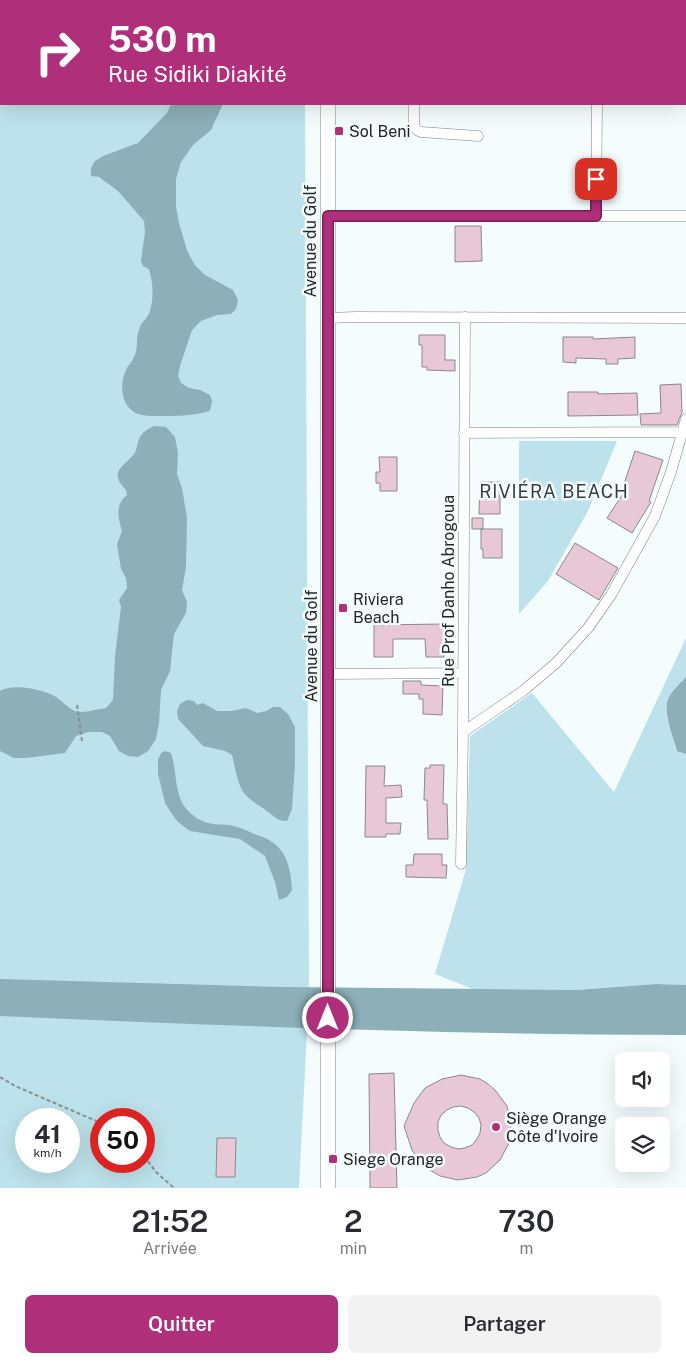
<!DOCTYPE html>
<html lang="fr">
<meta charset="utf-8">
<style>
body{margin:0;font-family:"Public Sans",sans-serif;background:#f2f2f3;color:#2b2b33;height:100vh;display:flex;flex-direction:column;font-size:19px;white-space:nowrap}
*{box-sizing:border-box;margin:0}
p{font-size:16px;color:#7c7c81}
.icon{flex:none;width:28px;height:28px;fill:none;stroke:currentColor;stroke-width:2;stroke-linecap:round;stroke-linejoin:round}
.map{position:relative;height:1188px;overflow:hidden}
.panel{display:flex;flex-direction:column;background:#fff;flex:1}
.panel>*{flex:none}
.banner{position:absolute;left:0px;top:0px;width:686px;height:105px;box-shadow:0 5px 20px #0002;background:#b02f7a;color:#fff;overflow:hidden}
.tools{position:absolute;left:615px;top:1052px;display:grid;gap:10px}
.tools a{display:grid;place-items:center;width:55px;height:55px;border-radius:8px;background:#fff;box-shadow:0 5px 20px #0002;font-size:25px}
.speed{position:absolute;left:15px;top:1108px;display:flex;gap:10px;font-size:25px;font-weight:700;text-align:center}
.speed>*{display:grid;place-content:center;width:65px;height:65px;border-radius:50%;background:#fff;box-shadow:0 5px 20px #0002;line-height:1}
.speed small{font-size:12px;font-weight:400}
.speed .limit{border:8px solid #d22;background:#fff;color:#111}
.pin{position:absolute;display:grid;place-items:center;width:42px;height:42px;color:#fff;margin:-21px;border-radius:10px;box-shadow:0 2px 8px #0006}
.me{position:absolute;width:55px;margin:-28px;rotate:0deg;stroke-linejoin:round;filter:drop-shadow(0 0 4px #0008)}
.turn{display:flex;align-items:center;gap:18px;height:105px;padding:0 25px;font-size:22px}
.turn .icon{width:65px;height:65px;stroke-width:2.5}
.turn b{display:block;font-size:35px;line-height:42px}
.eta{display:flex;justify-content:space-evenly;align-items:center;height:85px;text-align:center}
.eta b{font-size:30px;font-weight:600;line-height:35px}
.button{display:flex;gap:10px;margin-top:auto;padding:10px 25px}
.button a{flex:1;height:58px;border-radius:8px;background:#b02f7a;color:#fff;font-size:20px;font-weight:600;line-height:58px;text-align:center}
.button a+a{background:#f2f2f3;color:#2b2b33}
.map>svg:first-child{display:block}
.green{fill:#bde2eb;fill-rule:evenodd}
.water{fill:#8cafb8}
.building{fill:#e8c8d6;stroke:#8d8789;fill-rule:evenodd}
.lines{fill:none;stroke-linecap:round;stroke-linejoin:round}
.minor-casing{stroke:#7d8485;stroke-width:11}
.secondary-casing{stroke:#7d8485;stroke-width:15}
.path{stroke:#8a9091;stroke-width:2;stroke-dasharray:4 2.5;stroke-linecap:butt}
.minor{stroke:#fff;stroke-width:10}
.secondary{stroke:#fff;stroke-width:14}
.route-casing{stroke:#721f4f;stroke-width:12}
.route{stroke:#b02f7a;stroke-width:9}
.poi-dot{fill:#b02f7a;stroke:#f4fcfe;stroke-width:2}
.labels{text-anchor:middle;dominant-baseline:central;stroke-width:5;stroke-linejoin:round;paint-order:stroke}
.poi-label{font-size:16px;fill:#232626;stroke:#f4fcfe;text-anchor:start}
.street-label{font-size:16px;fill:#232626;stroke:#f4fcfe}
.neighbourhood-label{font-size:18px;letter-spacing:1px;fill:#353b3d;stroke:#f4fcfe}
</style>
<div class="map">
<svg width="686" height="1188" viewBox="0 0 686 1188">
<rect width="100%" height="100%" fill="#f4fcfe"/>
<path class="green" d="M0,0H305V1H1V104H305L309,992L299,1188H0ZM26,1119H69V1161H26ZM101,1119H144V1161H101Z
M519,441H617L588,511L548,581L519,614Z
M686,638V677C679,684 672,691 668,699C663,711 673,738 676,750L686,754V985L656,984L576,990L473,989L435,974L466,869L470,736L532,693L614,792Z"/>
<path class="water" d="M171,104H223L211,130L193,145L181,162L176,179V207L179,223L187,250L194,264L205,275L233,290L238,300L236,309L231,314L217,315L201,321L192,330L180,366L178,376L181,383L189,388L200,390L210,395L212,401L210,411C192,416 175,416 157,416C150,416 140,416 134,412C120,403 120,383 126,370C128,365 132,362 134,357C139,348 135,336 140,327C142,321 148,318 150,311C154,297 153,283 149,269L143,266L141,261L145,232L144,221L118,191L99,177L91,176V168L95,161L103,156L138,143L167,113Z
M154,426L166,427L175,437L178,453L177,474L182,488L187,518L186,567L182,590L187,602L186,613L174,634L170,671L161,690L159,723L156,739L148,751L138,757L128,756L119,751L110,736L102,732H88L76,736L65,753L26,758H14L0,751V691C12,683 44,689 56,697C63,701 67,708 75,711C83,714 97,709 106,708L113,700L115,656L121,607L119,600L127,588L126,578L121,569L117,544L122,531C118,518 115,504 127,495L126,490C108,471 123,468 134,454C137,450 137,444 139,439C142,432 148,429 154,426Z
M686,677V754L677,751C673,738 663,711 668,699C672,691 679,684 686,677Z
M187,700L194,701L197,705L203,703L217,711H231L246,708L257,713L266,711L273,707H280L288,714L295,727V764L292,809L287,821C277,821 274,816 267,811C259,805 250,801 244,793C237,783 235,767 232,755L225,751L203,746L178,719L177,711L180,704Z
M165,751L171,753C177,771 174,790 184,806C188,812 198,820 205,822C212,825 221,824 228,825C237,826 246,830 254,834C260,836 267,838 272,842C288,852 291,872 292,890L287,897L279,900L275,882L265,856L240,839L190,831L178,822L172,814L165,803L158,774V760L161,753Z
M0,979L282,987L576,990L656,984L686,985V1035C457,1035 229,1026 0,1016Z"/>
<path class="building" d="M455,226H481L482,261L455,262Z
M419,335H445V360H455V371L427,370V367H422V345H419Z
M563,337H593V339L635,337V358L618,359V364H606V359L576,358V363L563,362Z
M681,384L682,413L680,417L677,425H641L640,414L661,413L660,385Z
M568,392H598V394L637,393L638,415L568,416Z
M635,451L663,460L649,501L651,502L632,533L607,518L628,486L624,484Z
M379,457H397V491H380V483H376V472H380Z
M480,482H500V514H479Z
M472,518H483V529H472Z
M481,529H502V558H483V549H481Z
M575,543L618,568L599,600L556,574Z
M444,624V657H426L425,639H393V657H374V625Z
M403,681H421V685L443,686L442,715L423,714V699H419V694H403Z
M430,765H444L443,804H447L448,839H428L427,800H424L425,768H430Z
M366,766H385L384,786L401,785L402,797L386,798V823H401L400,834H386V837H365Z
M414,854H442V865H447L446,878L406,877V865H413Z
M394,1073L397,1188H370L369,1074Z
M461,1075L480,1079L488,1084L495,1090L507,1106L511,1124L509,1143L500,1160L486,1173L477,1177L458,1180L440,1176L423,1166L412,1150L404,1126L414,1103L425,1088L442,1079ZM461,1106L468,1108L474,1112L479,1118L481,1125L480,1133L477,1139L472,1145L465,1148L458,1149L451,1147L444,1143L440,1137L438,1130V1122L441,1115L447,1110L453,1107Z
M217,1138H236L235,1177H216Z"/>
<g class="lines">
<g class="minor-casing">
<path id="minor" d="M414,0V1
M672,1L673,0
M414,104V126L417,130L421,132L478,136
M328,216H686
M596,216L597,104
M327,318L356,317L686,318
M464,433L683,432
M329,674L463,673
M463,732L523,691L556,663L588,628L611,595L655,516L671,472L686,419
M461,864L463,732L465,317"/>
</g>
<g class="secondary-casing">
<path id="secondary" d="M328,0V1
M328,1188V104"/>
</g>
<path class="path" d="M77,705L82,741
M0,1077L15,1086L101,1123
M144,1156L156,1172L174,1188"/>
<use href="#minor" class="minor"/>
<use href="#secondary" class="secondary"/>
</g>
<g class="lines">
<g class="route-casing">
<path id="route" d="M328,1018V216H596V179"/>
</g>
<use href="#route" class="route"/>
</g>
<g class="poi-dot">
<rect x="334" y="126" width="10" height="10" rx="2.5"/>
<rect x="338" y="603" width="10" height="10" rx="2.5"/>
<circle cx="496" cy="1127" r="5"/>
<rect x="328" y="1154" width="10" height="10" rx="2.5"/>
</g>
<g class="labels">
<g class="poi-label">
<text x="349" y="131">Sol Beni</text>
<text x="353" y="599">Riviera<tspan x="353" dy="18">Beach</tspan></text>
<text x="506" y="1118">Siège Orange<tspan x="506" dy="18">Côte d'Ivoire</tspan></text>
<text x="343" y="1159">Siege Orange</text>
</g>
<g class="street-label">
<text transform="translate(310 241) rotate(-90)">Avenue du Golf</text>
<text transform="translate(448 591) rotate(-90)">Rue Prof Danho Abrogoua</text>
<text transform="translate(311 646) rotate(-90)">Avenue du Golf</text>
</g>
<g class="neighbourhood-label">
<text x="554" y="491">RIVIÉRA BEACH</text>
</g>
</g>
</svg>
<div class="tools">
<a><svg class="icon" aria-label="sound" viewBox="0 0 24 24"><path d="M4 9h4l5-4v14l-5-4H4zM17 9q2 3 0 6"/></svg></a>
<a><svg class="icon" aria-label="layers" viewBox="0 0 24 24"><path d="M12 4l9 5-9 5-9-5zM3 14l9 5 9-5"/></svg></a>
</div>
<div class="speed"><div>41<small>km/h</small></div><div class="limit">50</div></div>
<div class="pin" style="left:596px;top:179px;background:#d93025"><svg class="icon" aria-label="arrive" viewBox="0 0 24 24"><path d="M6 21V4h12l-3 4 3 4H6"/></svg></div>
<svg class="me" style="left:328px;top:1018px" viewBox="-20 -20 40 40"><circle r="17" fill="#b02f7a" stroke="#fff" stroke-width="3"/><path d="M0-11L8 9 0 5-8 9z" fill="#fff"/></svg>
<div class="banner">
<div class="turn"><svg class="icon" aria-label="right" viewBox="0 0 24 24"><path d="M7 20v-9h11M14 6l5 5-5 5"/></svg><div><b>530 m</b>Rue Sidiki Diakité</div></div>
</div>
</div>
<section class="panel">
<div class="eta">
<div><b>21:52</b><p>Arrivée</p></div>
<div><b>2</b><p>min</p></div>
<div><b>730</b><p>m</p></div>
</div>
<div class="button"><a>Quitter</a><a>Partager</a></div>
</section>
